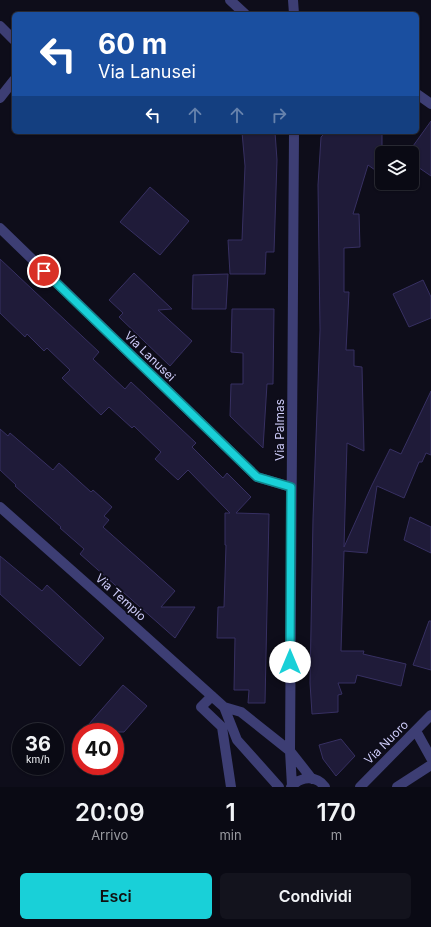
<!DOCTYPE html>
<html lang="it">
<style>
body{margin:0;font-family:Inter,sans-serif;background:#13131d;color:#f1f3f6;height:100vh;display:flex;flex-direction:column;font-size:15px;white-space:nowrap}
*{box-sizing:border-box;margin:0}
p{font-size:13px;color:#999aa0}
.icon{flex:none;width:22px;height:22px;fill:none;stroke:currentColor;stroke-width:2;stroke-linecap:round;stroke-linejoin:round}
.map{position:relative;height:787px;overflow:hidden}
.drawer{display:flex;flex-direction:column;background:#0a0a14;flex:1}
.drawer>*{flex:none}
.guide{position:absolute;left:12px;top:12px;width:407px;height:122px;border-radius:6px;box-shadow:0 1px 3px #0004,0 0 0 1px #2a2b34;background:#1a4fa0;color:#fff;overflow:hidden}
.fabs{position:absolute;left:375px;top:146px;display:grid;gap:8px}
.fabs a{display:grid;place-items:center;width:44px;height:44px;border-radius:6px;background:#0a0a14;box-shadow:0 1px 3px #0004,0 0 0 1px #2a2b34;font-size:20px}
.speed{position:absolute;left:12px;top:723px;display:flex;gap:8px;font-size:20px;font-weight:700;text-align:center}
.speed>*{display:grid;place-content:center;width:52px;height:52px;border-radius:50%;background:#0a0a14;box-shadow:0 1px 3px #0004,0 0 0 1px #2a2b34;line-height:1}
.speed small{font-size:10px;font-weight:400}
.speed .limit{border:6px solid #d22;background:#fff;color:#111}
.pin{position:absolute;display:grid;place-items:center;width:34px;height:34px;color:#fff;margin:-17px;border:2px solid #fff;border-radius:50%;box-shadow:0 1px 4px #0007}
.me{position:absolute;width:44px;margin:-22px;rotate:0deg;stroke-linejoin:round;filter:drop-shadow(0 0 3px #0008)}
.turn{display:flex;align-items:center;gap:14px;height:84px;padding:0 20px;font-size:18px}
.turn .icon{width:52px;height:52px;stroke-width:2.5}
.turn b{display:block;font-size:28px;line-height:34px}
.lanes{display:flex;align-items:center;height:38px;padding:0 20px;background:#0003;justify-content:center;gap:20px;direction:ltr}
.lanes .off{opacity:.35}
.eta{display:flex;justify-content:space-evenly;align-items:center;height:68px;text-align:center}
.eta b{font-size:24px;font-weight:600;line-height:28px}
.primary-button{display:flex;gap:8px;margin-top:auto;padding:8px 20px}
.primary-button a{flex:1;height:46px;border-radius:6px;background:#19d0d8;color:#111;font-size:16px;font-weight:600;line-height:46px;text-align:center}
.primary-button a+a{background:#13131d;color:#f1f3f6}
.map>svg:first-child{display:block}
.building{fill:#1f1b39;stroke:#373062}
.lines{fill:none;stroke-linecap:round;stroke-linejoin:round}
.minor{stroke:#3d3e74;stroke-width:10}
.route-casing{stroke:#10878c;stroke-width:10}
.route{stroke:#19d0d8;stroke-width:7}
.labels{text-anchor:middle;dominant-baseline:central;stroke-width:4;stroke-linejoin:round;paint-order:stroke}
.street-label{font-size:12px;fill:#ceccf9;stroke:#0e0d1a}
</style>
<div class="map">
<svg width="431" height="787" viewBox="0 0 431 787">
<rect width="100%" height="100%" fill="#0e0d1a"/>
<path class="building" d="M431,121V176L412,163V153H408Z
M242,132H275L277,160L274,252H266L265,274H230L228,240H242L245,166Z
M326,132H382V175L368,165L353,214H359L360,247L344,248V292H349L346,350H354V366L362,367L364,451L347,443L344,547L372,485L390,449L401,454L431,391V455L426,453L422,462H419L404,498L377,486L367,553L344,551L341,651H364L363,654L406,664L401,686L357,675L355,683H338L342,694L338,695V712L312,714L310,683L313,519L320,330L318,185L321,137Z
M150,187L189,221L160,255L120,222Z
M0,259L99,352L93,359L125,389L131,382L196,443L192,447L223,478L227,473L251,497L236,513L269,514L265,703H248L249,690H234L235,638H217L218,607H224L226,545H225V513H230L188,470L178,480L155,459L161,452L134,426L132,428L109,407L101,415L62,378L70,370L47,348L44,351L27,334L25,337L0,313Z
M134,273L172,309L158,310L192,341L170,366L119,317L123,313L109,300Z
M228,274L226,309H192L193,275Z
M423,280L431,297V318L409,327L393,294Z
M232,309H274L273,384H267L263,448L230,416L231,384H243V353L231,352Z
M0,429L8,436L10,433L53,470L59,463L91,492L93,490L112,507L104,516L109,520L103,527L175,591L161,607H195L175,638L80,554L84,549L60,528L61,527L15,486L16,485L0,470Z
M410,517L431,527V553L404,540Z
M0,556L42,591L47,585L104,638L80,666L0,594Z
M429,621H431V670L413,665Z
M123,685L147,706L124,732H82Z
M341,739L355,756L336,776L323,759L319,745Z"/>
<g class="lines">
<path class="minor" d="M230,0L245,14
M293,0L294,14
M0,26L14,40
M417,94L431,104
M0,98L14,80
M0,228L257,477L291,487
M0,507L105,600L224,707L237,740L279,787
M212,696L201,707L222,727L231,787
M224,707L241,712L290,751L312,779
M416,731L431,758
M292,786L290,751L294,132
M291,787C301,776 316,775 325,787
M360,787L431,715
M397,787L431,765"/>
</g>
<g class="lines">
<g class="route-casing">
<path id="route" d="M44,271L257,477L291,487L290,662"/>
</g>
<use href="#route" class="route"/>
</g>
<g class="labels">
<g class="street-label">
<text transform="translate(150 356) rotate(44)">Via Lanusei</text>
<text transform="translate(279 430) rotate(-90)">Via Palmas</text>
<text transform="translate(121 597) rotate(42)">Via Tempio</text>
<text transform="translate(386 742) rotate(-45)">Via Nuoro</text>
</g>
</g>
</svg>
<div class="fabs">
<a><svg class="icon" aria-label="layers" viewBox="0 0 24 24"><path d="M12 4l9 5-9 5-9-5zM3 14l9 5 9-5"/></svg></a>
</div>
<div class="speed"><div>36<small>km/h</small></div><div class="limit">40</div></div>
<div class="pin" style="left:44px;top:271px;background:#d93025"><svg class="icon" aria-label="arrive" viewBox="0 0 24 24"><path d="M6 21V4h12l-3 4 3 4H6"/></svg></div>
<svg class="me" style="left:290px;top:662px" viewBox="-20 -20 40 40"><circle r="19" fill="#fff"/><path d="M0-13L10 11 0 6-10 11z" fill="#19d0d8"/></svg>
<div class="guide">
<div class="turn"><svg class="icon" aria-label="left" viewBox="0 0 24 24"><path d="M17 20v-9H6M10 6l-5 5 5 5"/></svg><div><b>60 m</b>Via Lanusei</div></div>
<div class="lanes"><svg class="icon" aria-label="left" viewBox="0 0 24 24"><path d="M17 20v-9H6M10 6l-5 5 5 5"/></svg><svg class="icon off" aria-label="ahead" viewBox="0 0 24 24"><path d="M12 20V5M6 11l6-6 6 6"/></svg><svg class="icon off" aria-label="ahead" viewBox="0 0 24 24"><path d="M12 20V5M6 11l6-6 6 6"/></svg><svg class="icon off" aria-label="right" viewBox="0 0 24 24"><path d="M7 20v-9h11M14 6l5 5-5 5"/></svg></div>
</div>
</div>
<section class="drawer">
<div class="eta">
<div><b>20:09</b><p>Arrivo</p></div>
<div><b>1</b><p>min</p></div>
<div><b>170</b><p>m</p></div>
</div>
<div class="primary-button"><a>Esci</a><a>Condividi</a></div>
</section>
